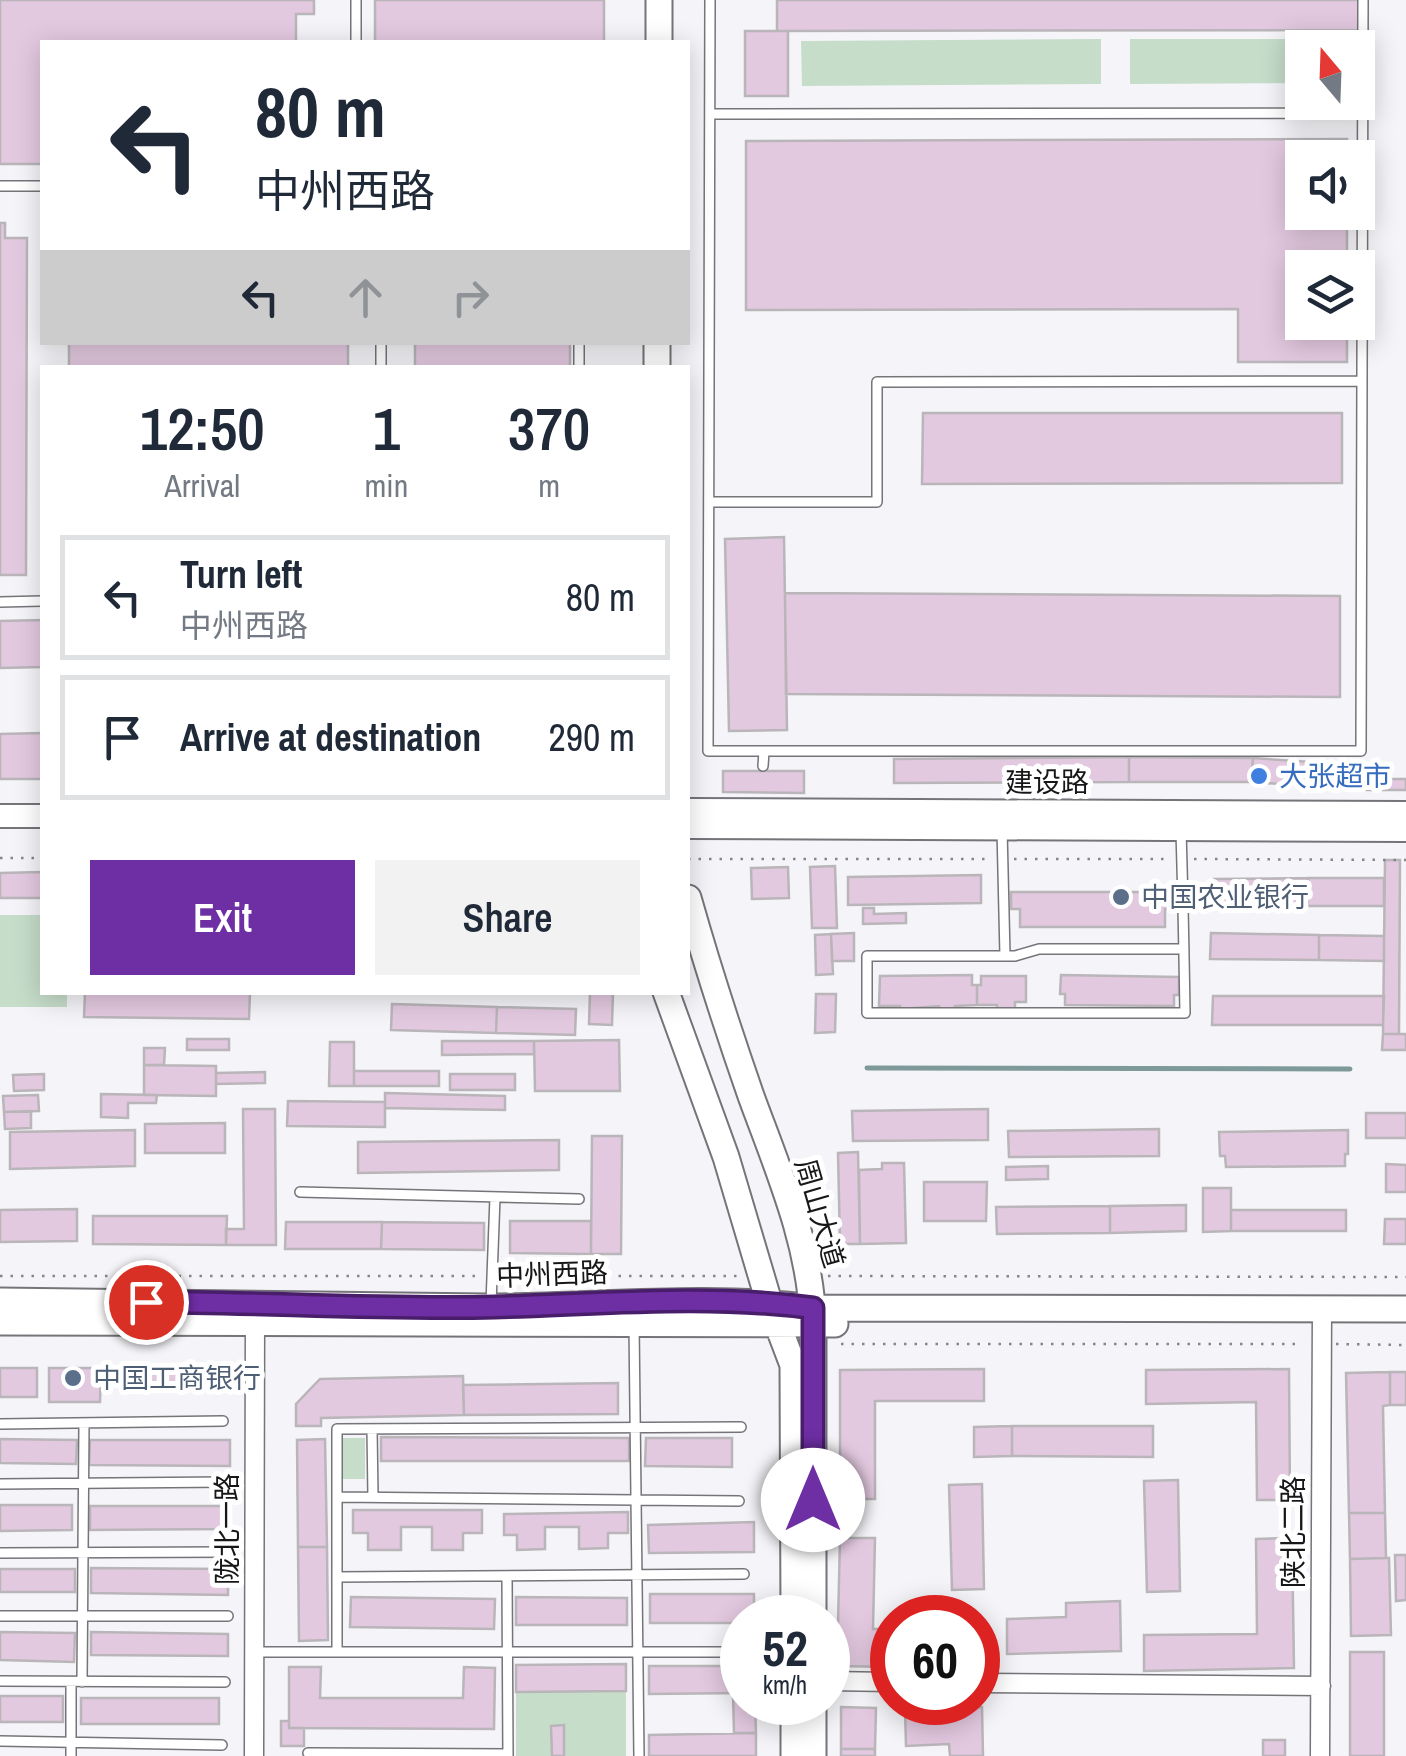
<!DOCTYPE html>
<meta charset="utf-8">
<style>
body{margin:0;font-family:"Archivo Narrow","Noto Sans SC",sans-serif;background:#f2f2f3;color:#1f2937;height:100vh;display:flex;flex-direction:column;font-size:38px;white-space:nowrap}
*{box-sizing:border-box;margin:0}
p{font-size:32px;color:#747a83}
.icon{flex:none;width:55px;height:55px;fill:none;stroke:currentColor;stroke-width:2;stroke-linecap:round;stroke-linejoin:round}
.map{position:relative;flex:1;overflow:hidden}
.details{position:absolute;left:40px;top:365px;width:650px;height:630px;display:flex;flex-direction:column;background:#fff;border-radius:0px;box-shadow:0 5px 25px #0003}
.details>*{flex:none}
.banner{position:absolute;left:40px;top:40px;width:650px;height:305px;border-radius:0px;box-shadow:0 5px 25px #0003;background:#fff;color:#1f2937;overflow:hidden}
.needle{width:65px;rotate:341deg}
.buttons{position:absolute;left:1285px;top:30px;display:grid;gap:20px}
.buttons a{display:grid;place-items:center;width:90px;height:90px;border-radius:0px;background:#fff;box-shadow:0 5px 25px #0003;font-size:50px}
.speed{position:absolute;left:720px;top:1595px;display:flex;gap:20px;font-size:50px;font-weight:700;text-align:center}
.speed>*{display:grid;place-content:center;width:130px;height:130px;border-radius:50%;background:#fff;box-shadow:0 5px 25px #0003;line-height:1}
.speed small{font-size:25px;font-weight:400}
.speed .limit{border:15px solid #d22;background:#fff;color:#111}
.pin{position:absolute;display:grid;place-items:center;width:85px;height:85px;color:#fff;margin:-42px;border:5px solid #fff;border-radius:50%;box-shadow:0 2px 10px #0007}
.me{position:absolute;width:110px;margin:-55px;rotate:0deg;stroke-linejoin:round;filter:drop-shadow(0 0 8px #0008)}
.turn{display:flex;align-items:center;gap:35px;height:210px;padding:0 50px;font-size:45px}
.turn .icon{width:130px;height:130px;stroke-width:2.5}
.turn b{display:block;font-size:70px;line-height:85px}
.lanes{display:flex;align-items:center;height:95px;padding:0 50px;background:#0003;justify-content:center;gap:50px;direction:ltr}
.lanes .off{opacity:.35}
.eta{display:flex;justify-content:space-evenly;align-items:center;height:170px;text-align:center}
.eta b{font-size:60px;font-weight:600;line-height:70px}
.action{display:flex;gap:20px;margin-top:auto;padding:20px 50px}
.action a{flex:1;height:115px;border-radius:0px;background:#6e2ea4;color:#fff;font-size:40px;font-weight:600;line-height:115px;text-align:center}
.action a+a{background:#f2f2f3;color:#1f2937}
ul{padding:0;list-style:none}
li{display:flex;align-items:center;gap:30px;height:125px;margin:0 20px 15px;padding:0 30px;border:5px solid #e0e1e3;border-radius:0px}
li div{flex:1}
li b{display:block;font-size:38px}
li em{font-style:normal}
.map>svg:first-child{display:block}
.green{fill:#c6ddca}
.lines{fill:none;stroke-linecap:round;stroke-linejoin:round}
.stream{stroke:#7e999a;stroke-width:5}
.building{fill:#e3c9e0;stroke:#b9b5b9;stroke-width:2.5}
.lane-casing{stroke:#757579;stroke-width:12}
.street-casing{stroke:#757579;stroke-width:21}
.secondary-casing{stroke:#757579;stroke-width:26}
.primary-casing{stroke:#757579;stroke-width:29}
.path{stroke:#868689;stroke-width:2.5;stroke-dasharray:2.5 8;stroke-linecap:butt}
.lane{stroke:#fff;stroke-width:9}
.street{stroke:#fff;stroke-width:18}
.secondary{stroke:#fff;stroke-width:22}
.primary{stroke:#fff;stroke-width:25}
.route-casing{stroke:#481e6b;stroke-width:25}
.route{stroke:#6e2ea4;stroke-width:18}
.shop-dot{fill:#3f7fe0;stroke:#fff;stroke-width:4}
.service-dot{fill:#5c6f8a;stroke:#fff;stroke-width:4}
.labels{text-anchor:middle;dominant-baseline:central;stroke-width:10;stroke-linejoin:round;paint-order:stroke}
.shop-label{font-size:28px;fill:#366cbe;stroke:#fff;text-anchor:start}
.street-label{font-size:28px;fill:#171719;stroke:#fff}
.service-label{font-size:28px;fill:#4e5e75;stroke:#fff;text-anchor:start}
</style>
<div class="map">
<svg width="1406" height="1756" viewBox="0 0 1406 1756">
<rect width="100%" height="100%" fill="#f5f5f9"/>
<path class="green" d="M1101,39V84L802,86L801,41Z
M1130,39H1336V47L1302,48V83L1130,84Z
M0,915H42V992L67,993V1007H0Z
M343,1438H365V1479H343Z
M626,1691V1756H516V1692Z"/>
<g class="lines">
<path class="stream" d="M867,1068L1350,1069"/>
</g>
<path class="building" d="M0,0H314V14H296V42H42V164H0Z
M375,0H604V42H375Z
M777,0H1359V30L777,31Z
M745,31H788V96H745Z
M1347,139V158H1302V212H1347V268H1302V322H1347V362H1238V309L746,310V141Z
M0,223H5V238H27L26,575H0Z
M69,342H348V368H69Z
M415,342H570V368H415Z
M923,413H1342V483L922,484Z
M784,537L787,730L729,731L725,539Z
M785,593L1340,596V697L786,694Z
M42,620V667L0,668V621Z
M42,733V779H0V734Z
M1129,757V782L894,783V759Z
M1129,757L1253,758L1251,782H1129Z
M1253,758L1368,766L1366,790L1251,782Z
M1368,766H1385L1386,790H1366Z
M723,771H804V793L723,792Z
M1386,779H1406V790H1386Z
M1385,860H1400L1399,1034H1383Z
M835,866L837,928H812L810,867Z
M788,867L789,898L752,899L751,868Z
M42,872V898H0V873Z
M981,875V903L848,905V877Z
M1308,878H1384V906H1308Z
M1308,878V906L1214,905V879Z
M1011,892H1174V909H1165V927H1020V909H1011Z
M863,908H874V914L906,913V923L863,924Z
M854,933V961H832L831,934Z
M1211,933L1319,935V960L1210,959Z
M831,934L833,974L816,975L815,935Z
M1319,935L1384,936V961L1319,960Z
M972,975V985H977V1005L955,1006V1009H939V1006L900,1009V1006H879L880,976Z
M1061,975L1179,977V995H1174V1006L1065,1005V994H1060Z
M981,976H1026V1002H1015V1010H997V1005H977V985H981Z
M85,992L250,993L249,1019L84,1017Z
M590,992H613L612,1025L589,1024Z
M816,994H836L835,1032L815,1033Z
M1213,996H1384L1383,1025H1212Z
M392,1004L497,1007L496,1033L391,1030Z
M497,1007L576,1009L575,1035L496,1033Z
M1383,1034H1406V1050H1382Z
M187,1039H229V1050H187Z
M619,1040L620,1091H535L534,1041Z
M442,1041H534V1054L442,1055Z
M330,1042H354V1086H329Z
M144,1048H165L164,1065H144Z
M144,1065L216,1066V1096L144,1095Z
M354,1071H439V1086H354Z
M265,1072V1083L216,1084V1073Z
M44,1074V1090L14,1091L13,1075Z
M450,1074H515V1090H450Z
M385,1093L505,1096V1110L385,1108Z
M101,1094L157,1095L156,1103H128V1118L101,1117Z
M38,1095L39,1111L4,1112L3,1096Z
M288,1101L385,1102V1127L287,1126Z
M243,1109H275L276,1245H226V1229H244Z
M988,1109V1140L853,1141L852,1111Z
M31,1111V1128L5,1129L4,1112Z
M1366,1113H1406V1138H1366Z
M225,1123V1153H145V1124Z
M1159,1129V1156L1009,1157L1008,1131Z
M135,1130V1166L10,1169V1132Z
M1348,1130V1154H1345V1166L1226,1167L1225,1156H1220L1219,1132Z
M592,1136H622L621,1254H591Z
M559,1140V1170L358,1173V1142Z
M858,1152L860,1244H840L838,1153Z
M882,1163H904L906,1243L860,1244L859,1170L882,1169Z
M1386,1164L1406,1165V1192H1386Z
M1048,1166V1179L1006,1180V1167Z
M924,1182H987L986,1221H924Z
M1203,1188H1231V1231L1203,1232Z
M1186,1205V1231L1110,1233V1206Z
M1110,1206V1233L997,1234L996,1207Z
M77,1209V1241L0,1242V1210Z
M1231,1210H1346V1231H1231Z
M93,1216H227L226,1245L93,1244Z
M1385,1219H1406V1244H1384Z
M510,1221H591V1254L510,1253Z
M286,1222H382L381,1249H285Z
M382,1222L484,1223V1250L381,1249Z
M0,1368H37V1397H0Z
M49,1368H101L100,1402H49Z
M984,1369V1401H875V1499H840V1370Z
M1289,1369L1290,1500H1257L1256,1402L1146,1404V1370Z
M215,1370V1384H107V1371Z
M1390,1372H1406V1405H1390Z
M1390,1372V1405L1383,1406L1385,1513H1349L1346,1373Z
M463,1376L464,1415L321,1418V1426H296V1404L320,1379Z
M618,1383V1414L464,1415L463,1385Z
M1012,1426V1456L974,1457V1427Z
M1012,1426H1153V1457L1012,1456Z
M381,1437L629,1438V1461H381Z
M646,1438H732V1467L645,1466Z
M0,1439L77,1440L76,1464L0,1463Z
M325,1439L327,1547H298L297,1440Z
M90,1440H230V1466L89,1465Z
M1178,1480L1180,1591L1147,1592L1144,1481Z
M982,1484L984,1589L952,1590L949,1485Z
M0,1505H72V1530L0,1531Z
M90,1506H228V1529L90,1530Z
M353,1510H482V1533H463V1550H432V1527H401V1550H368V1533H353Z
M628,1512V1533H608V1548L579,1549V1527H545V1549L517,1550V1535H504V1514Z
M1349,1513H1385L1386,1558L1350,1559Z
M754,1522V1552L649,1553L648,1525Z
M840,1538H875L873,1629H892V1667L837,1666Z
M1292,1538L1294,1668L1144,1671V1635L1257,1634L1256,1539Z
M298,1547H327L328,1640L299,1641Z
M1395,1555H1406V1600L1396,1601Z
M1386,1558H1389L1391,1635L1351,1636L1350,1559Z
M91,1568L228,1569V1595L91,1593Z
M0,1569H75V1592H0Z
M650,1594H754V1618H742V1623H650Z
M351,1597L495,1599L494,1629L350,1627Z
M516,1597L627,1598V1625H516Z
M1120,1601L1121,1651L1007,1654V1619L1066,1617V1603Z
M737,1623H742V1666H738Z
M978,1631H987L986,1669H978Z
M0,1632L75,1633L74,1662L0,1660Z
M91,1632L228,1634V1656L91,1655Z
M1350,1652H1384V1756H1350Z
M626,1664V1691L516,1692V1665Z
M649,1666H742V1693L649,1694Z
M289,1667H321L320,1698H463L464,1667L495,1668L494,1729L289,1728Z
M733,1693H742V1702H755L756,1733H734Z
M0,1696H63V1722H0Z
M81,1698H219V1724H81Z
M841,1707L876,1708L875,1749H841Z
M982,1707L983,1756H950L949,1744L906,1746L905,1709Z
M281,1721H289V1728H304V1746H281Z
M564,1725V1756H552L551,1726Z
M756,1733V1756H649V1735Z
M1263,1740H1285V1756H1263Z
M841,1749H875V1756H841Z"/>
<g class="lines">
<g class="lane-casing">
<path id="lane" d="M710,0L708,751H764
M356,42V0
M710,114L1363,113
M0,186H42
M579,342V368
M381,368V342
M709,502H877V382L1362,381
M0,602L42,601
M763,766L764,751H1361L1363,0
M1002,829L1005,956
M1181,832C1183,892 1184,953 1185,1013H867V956H1015L1039,949H1184
M300,1192L579,1199
M491,1304L495,1197
M634,1324L639,1756
M0,1424L223,1421
M372,1429L373,1497
M0,1484L226,1482
M337,1497L739,1501
M0,1553L227,1552
M507,1576L508,1756
M337,1577L744,1574
M0,1616H228
M254,1652H730
M337,1652V1429L741,1427
M0,1681L225,1682
M71,1682V1756
M82,1682L84,1423
M0,1741L222,1745
M308,1753L508,1754"/>
</g>
<g class="street-casing">
<path id="street" d="M828,1681L892,1682
M978,1683L1321,1686
M254,1756L255,1313
M1320,1756L1322,1309"/>
</g>
<g class="secondary-casing">
<path id="secondary" d="M688,810L1406,813
M0,816H42
M688,827L1406,830"/>
</g>
<g class="primary-casing">
<path id="primary" d="M659,42V0
M657,368V342
M688,898C707,965 728,1030 751,1096C778,1170 811,1244 813,1324V1618
M666,992L726,1157L769,1302L793,1365L794,1618
M0,1301C162,1302 324,1306 487,1307C596,1307 704,1294 813,1308L1406,1309
M0,1322L835,1324
M794,1702V1756
M813,1702V1756"/>
</g>
<path class="path" d="M0,858H42
M688,859H991
M1014,859H1171
M1194,859L1406,860
M0,1276H480
M503,1276H740
M828,1276L1406,1277
M841,1344H1303
M1336,1344L1406,1345"/>
<use href="#lane" class="lane"/>
<use href="#street" class="street"/>
<use href="#secondary" class="secondary"/>
<use href="#primary" class="primary"/>
</g>
<g class="lines">
<g class="route-casing">
<path id="route" d="M146,1302C262,1302 379,1310 495,1307C601,1304 707,1294 813,1308V1500"/>
</g>
<use href="#route" class="route"/>
</g>
<circle class="shop-dot" cx="1259" cy="776" r="10"/>
<g class="service-dot">
<circle cx="1121" cy="897" r="10"/>
<circle cx="73" cy="1378" r="10"/>
</g>
<g class="labels">
<g class="shop-label">
<text x="1279" y="776">大张超市</text>
</g>
<g class="street-label">
<text x="1047" y="782">建设路</text>
<text transform="translate(820 1213) rotate(74)">周山大道</text>
<text transform="translate(552 1274) rotate(-2)">中州西路</text>
<text transform="translate(227 1529) rotate(-90)">陇北一路</text>
<text transform="translate(1293 1532) rotate(-90)">陕北二路</text>
</g>
<g class="service-label">
<text x="1141" y="897">中国农业银行</text>
<text x="93" y="1378">中国工商银行</text>
</g>
</g>
</svg>
<div class="buttons">
<a><svg class="needle" viewBox="-14 -14 28 28"><path d="M0-13l5 13h-10z" fill="#e53935"/><path d="M0 13l5-13h-10z" fill="#747a83"/></svg></a>
<a><svg class="icon" aria-label="sound" viewBox="0 0 24 24"><path d="M4 9h4l5-4v14l-5-4H4zM17 9q2 3 0 6"/></svg></a>
<a><svg class="icon" aria-label="layers" viewBox="0 0 24 24"><path d="M12 4l9 5-9 5-9-5zM3 14l9 5 9-5"/></svg></a>
</div>
<div class="speed"><div>52<small>km/h</small></div><div class="limit">60</div></div>
<div class="pin" style="left:146px;top:1302px;background:#d93025"><svg class="icon" aria-label="arrive" viewBox="0 0 24 24"><path d="M6 21V4h12l-3 4 3 4H6"/></svg></div>
<svg class="me" style="left:813px;top:1500px" viewBox="-20 -20 40 40"><circle r="19" fill="#fff"/><path d="M0-13L10 11 0 6-10 11z" fill="#6e2ea4"/></svg>
<div class="banner">
<div class="turn"><svg class="icon" aria-label="left" viewBox="0 0 24 24"><path d="M17 20v-9H6M10 6l-5 5 5 5"/></svg><div><b>80 m</b>中州西路</div></div>
<div class="lanes"><svg class="icon" aria-label="left" viewBox="0 0 24 24"><path d="M17 20v-9H6M10 6l-5 5 5 5"/></svg><svg class="icon off" aria-label="ahead" viewBox="0 0 24 24"><path d="M12 20V5M6 11l6-6 6 6"/></svg><svg class="icon off" aria-label="right" viewBox="0 0 24 24"><path d="M7 20v-9h11M14 6l5 5-5 5"/></svg></div>
</div>
<section class="details">
<div class="eta">
<div><b>12:50</b><p>Arrival</p></div>
<div><b>1</b><p>min</p></div>
<div><b>370</b><p>m</p></div>
</div>
<ul>
<li><svg class="icon" aria-label="left" viewBox="0 0 24 24"><path d="M17 20v-9H6M10 6l-5 5 5 5"/></svg><div><b>Turn left</b><p>中州西路</p></div><em>80 m</em></li>
<li><svg class="icon" aria-label="arrive" viewBox="0 0 24 24"><path d="M6 21V4h12l-3 4 3 4H6"/></svg><div><b>Arrive at destination</b></div><em>290 m</em></li>
</ul>
<div class="action"><a>Exit</a><a>Share</a></div>
</section>
</div>
